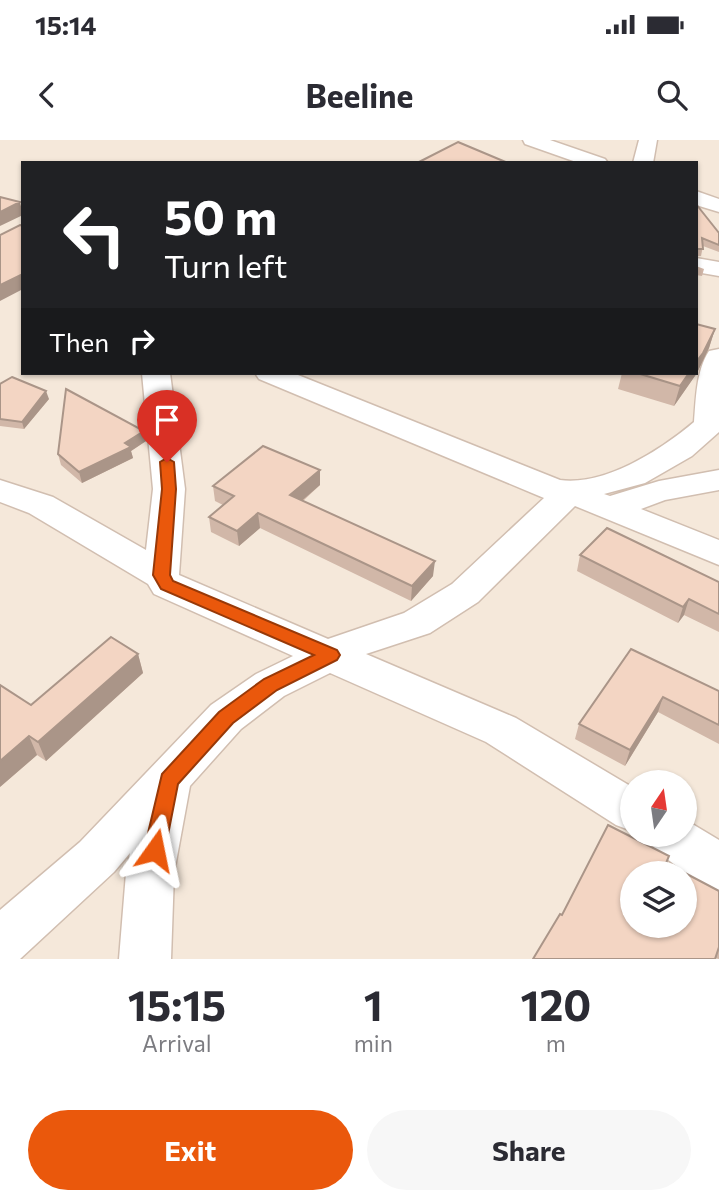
<!DOCTYPE html>
<style>
body{margin:0;font-family:Commissioner,sans-serif;background:#f7f7f7;color:#2b2b33;height:100vh;display:flex;flex-direction:column;font-size:26px;white-space:nowrap}
*{box-sizing:border-box;margin:0}
p{font-size:23px;color:#7c7c81}
.icon{flex:none;width:38px;height:38px;fill:none;stroke:currentColor;stroke-width:2;stroke-linecap:round;stroke-linejoin:round}
.map{position:relative;height:819px;overflow:hidden}
.side{display:flex;flex-direction:column;background:#fff;flex:1}
.side>*{flex:none}
.banner{position:absolute;left:21px;top:21px;width:677px;height:214px;border-radius:0px;box-shadow:0 2px 5px #0004;background:#202124;color:#fff;overflow:hidden}
.needle{width:46px;rotate:13deg}
.tools{position:absolute;left:620px;top:630px;display:grid;gap:14px}
.tools a{display:grid;place-items:center;width:77px;height:77px;border-radius:50%;background:#fff;box-shadow:0 2px 5px #0004;font-size:35px}
.pin{position:absolute;display:grid;place-items:center;width:60px;height:60px;color:#fff;margin:-72px -30px;border-radius:50% 50% 50% 0;rotate:-45deg;box-shadow:0 0 7px #0007}
.pin .icon{rotate:45deg}
.me{position:absolute;width:77px;margin:-38px;rotate:12deg;stroke-linejoin:round;filter:drop-shadow(0 0 5px #0008)}
.turn{display:flex;align-items:center;gap:24px;height:147px;padding:0 28px;font-size:32px}
.turn .icon{width:91px;height:91px;stroke-width:2.5}
.turn b{display:block;font-size:49px;line-height:60px}
.then{display:flex;align-items:center;height:66px;padding:0 28px;background:#0003;gap:14px;font-size:26px}
.eta{display:flex;justify-content:space-evenly;align-items:center;height:119px;text-align:center}
.eta b{font-size:42px;font-weight:700;line-height:49px}
.primary-button{display:flex;gap:14px;margin-top:auto;padding:14px 28px}
.primary-button a{flex:1;height:80px;border-radius:42px;background:#ea580c;color:#fff;font-size:28px;font-weight:700;line-height:80px;text-align:center}
.primary-button a+a{background:#f7f7f7;color:#2b2b33}
.status{display:flex;justify-content:space-between;align-items:center;height:49px;padding:0 35px;background:#fff;direction:ltr}
.status svg{height:19px;fill:currentColor}
header{display:flex;justify-content:space-between;align-items:center;height:91px;padding:0 28px;background:#fff;font-size:32px;font-weight:700}
.map>svg:first-child{display:block}
.residential{fill:#f5e8da;fill-rule:evenodd}
.lines{fill:none;stroke-linecap:round;stroke-linejoin:round}
.street-casing{stroke:#d1beb0;stroke-width:3}
.street{fill:#fff;fill-rule:evenodd}
.wall{fill:#d1b7a8}
.shaded-wall{fill:#aa9588}
.building{fill:#f3d5c3;stroke:#aa9588;stroke-width:2;fill-rule:evenodd}
.route{fill:#ea580c;stroke:#983908;stroke-width:2}
</style>
<div class="status"><b>15:14</b><svg viewBox="0 0 49 12"><path d="M0 12V9h3v3zM5 12V6h3v6zM10 12V3h3v9zM15 12V0h3v12zM26 1h20v11H26zM47 4h2v5h-2z"/></svg></div>
<header><svg class="icon" aria-label="back" viewBox="0 0 24 24"><path d="M15 5l-7 7 7 7"/></svg>Beeline<svg class="icon" aria-label="search" viewBox="0 0 24 24"><circle cx="10" cy="10" r="6"/><path d="M15 15l6 6"/></svg></header>
<div class="map">
<svg width="719" height="819" viewBox="0 0 719 819">
<rect width="100%" height="100%" fill="#fdf6ec"/>
<path class="residential" d="M0,0H719V819H0ZM23,23H696V233H23ZM632,642H684V695H632ZM632,733H684V786H632Z"/>
<g class="lines">
<g class="street-casing">
<path id="street" d="M523,0H550L605,19L608,23H579L525,4Z
M639,0H657L653,23H633Z
M696,51L719,59V72L696,65Z
M696,118L719,122V136L696,132Z
M719,209V292L692,316L645,343L604,354L610,356L659,341L719,330V350L665,360L641,369L719,400V425L575,366L478,462L430,493L366,514L516,578L632,647V691L616,685L486,602L330,533L284,556L241,589L190,646L174,733L171,819H119L126,733L130,713L114,732L20,819H0V770L80,702L211,565L256,534L293,516L154,454L148,444L29,373L0,362V340L53,357L146,410L153,349L142,233H170L185,349L179,435L328,499L404,473L452,444L544,358L259,239L255,233H293L560,340C605,346 661,310 694,282C696,259 696,231 709,211Z
M684,679L719,700V751L702,745L655,710L648,695H684Z"/>
</g>
<use href="#street" class="street"/>
</g>
<path class="wall" d="M696,64L719,93V112L703,106L701,116H696Z
M696,126L704,129L702,136L696,135Z
M715,189L709,208L697,233L674,266L618,249L622,233H696Z
M0,244L49,259L24,289L0,286Z
M144,291L146,301L131,311L133,318L82,343L61,325L58,314Z
M320,345L303,361L433,436L411,461L260,388L239,406L211,392L209,377L223,365L215,361L213,346Z
M580,415L719,442V492L684,475L678,483L577,431Z
M631,509L719,551V604L658,572L625,626L575,599L579,584Z
M138,514L143,533L46,621L37,615L0,647L31,565Z
M666,723L719,751V819L715,818L533,819L562,775Z"/>
<path class="shaded-wall" d="M20,62L23,75L0,86V72Z
M23,134V149L0,161V145Z
M715,189L709,208L697,233L674,266L680,246L689,233H696V222Z
M46,251L49,259L24,289L22,282Z
M144,291L146,301L131,311L133,318L82,343L79,332Z
M320,330V345L291,370L290,355Z
M258,373L260,388L239,406L237,391Z
M435,421L433,436L411,461L412,446Z
M689,459L684,475L678,483L683,467Z
M138,514L143,533L46,621L38,602Z
M663,557L658,572L625,626L630,610Z
M29,596L37,615L0,647V621Z"/>
<path class="building" d="M458,2L508,23H417Z
M0,57L20,62L0,72Z
M696,64L719,93V105L702,98L703,109H696Z
M20,85L23,86V134L0,145V95Z
M696,184L715,189L703,213L696,222Z
M637,233H689L680,246Z
M12,237L46,251L22,282L0,279V244Z
M66,249L144,291L125,303L131,307L79,332L58,314Z
M263,306L320,330L290,355L435,421L412,446L258,373L237,391L209,377L234,356L213,346Z
M607,388L719,442V474L689,459L683,467L580,415Z
M111,497L138,514L38,602L29,596L0,621V545L31,565Z
M631,509L719,551V585L663,557L630,610L579,584Z
M608,685L669,716L666,723L719,751V807L715,819H533L560,774L562,775ZM632,733H684V786H632Z"/>
<path class="route" d="M167,318L174,322L176,349L170,435L173,441L337,510L340,515L337,520L277,550L233,583L178,644L165,710L162,717L155,720L147,717L144,710L162,634L219,572L264,539L314,515L161,449L153,435L162,349L160,322Z"/>
</svg>
<div class="tools">
<a><svg class="needle" viewBox="-14 -14 28 28"><path d="M0-13l5 13h-10z" fill="#e53935"/><path d="M0 13l5-13h-10z" fill="#7c7c81"/></svg></a>
<a><svg class="icon" aria-label="layers" viewBox="0 0 24 24"><path d="M12 4l9 5-9 5-9-5zM3 14l9 5 9-5"/></svg></a>
</div>
<div class="pin" style="left:167px;top:322px;background:#d93025"><svg class="icon" aria-label="arrive" viewBox="0 0 24 24"><path d="M6 21V4h12l-3 4 3 4H6"/></svg></div>
<svg class="me" style="left:155px;top:710px" viewBox="-20 -20 40 40"><path d="M0-17L14 15 0 8-14 15z" fill="#ea580c" stroke="#fff" stroke-width="4"/></svg>
<div class="banner">
<div class="turn"><svg class="icon" aria-label="left" viewBox="0 0 24 24"><path d="M17 20v-9H6M10 6l-5 5 5 5"/></svg><div><b>50 m</b>Turn left</div></div>
<div class="then">Then<svg class="icon" aria-label="right" viewBox="0 0 24 24"><path d="M7 20v-9h11M14 6l5 5-5 5"/></svg></div>
</div>
</div>
<section class="side">
<div class="eta">
<div><b>15:15</b><p>Arrival</p></div>
<div><b>1</b><p>min</p></div>
<div><b>120</b><p>m</p></div>
</div>
<div class="primary-button"><a>Exit</a><a>Share</a></div>
</section>
